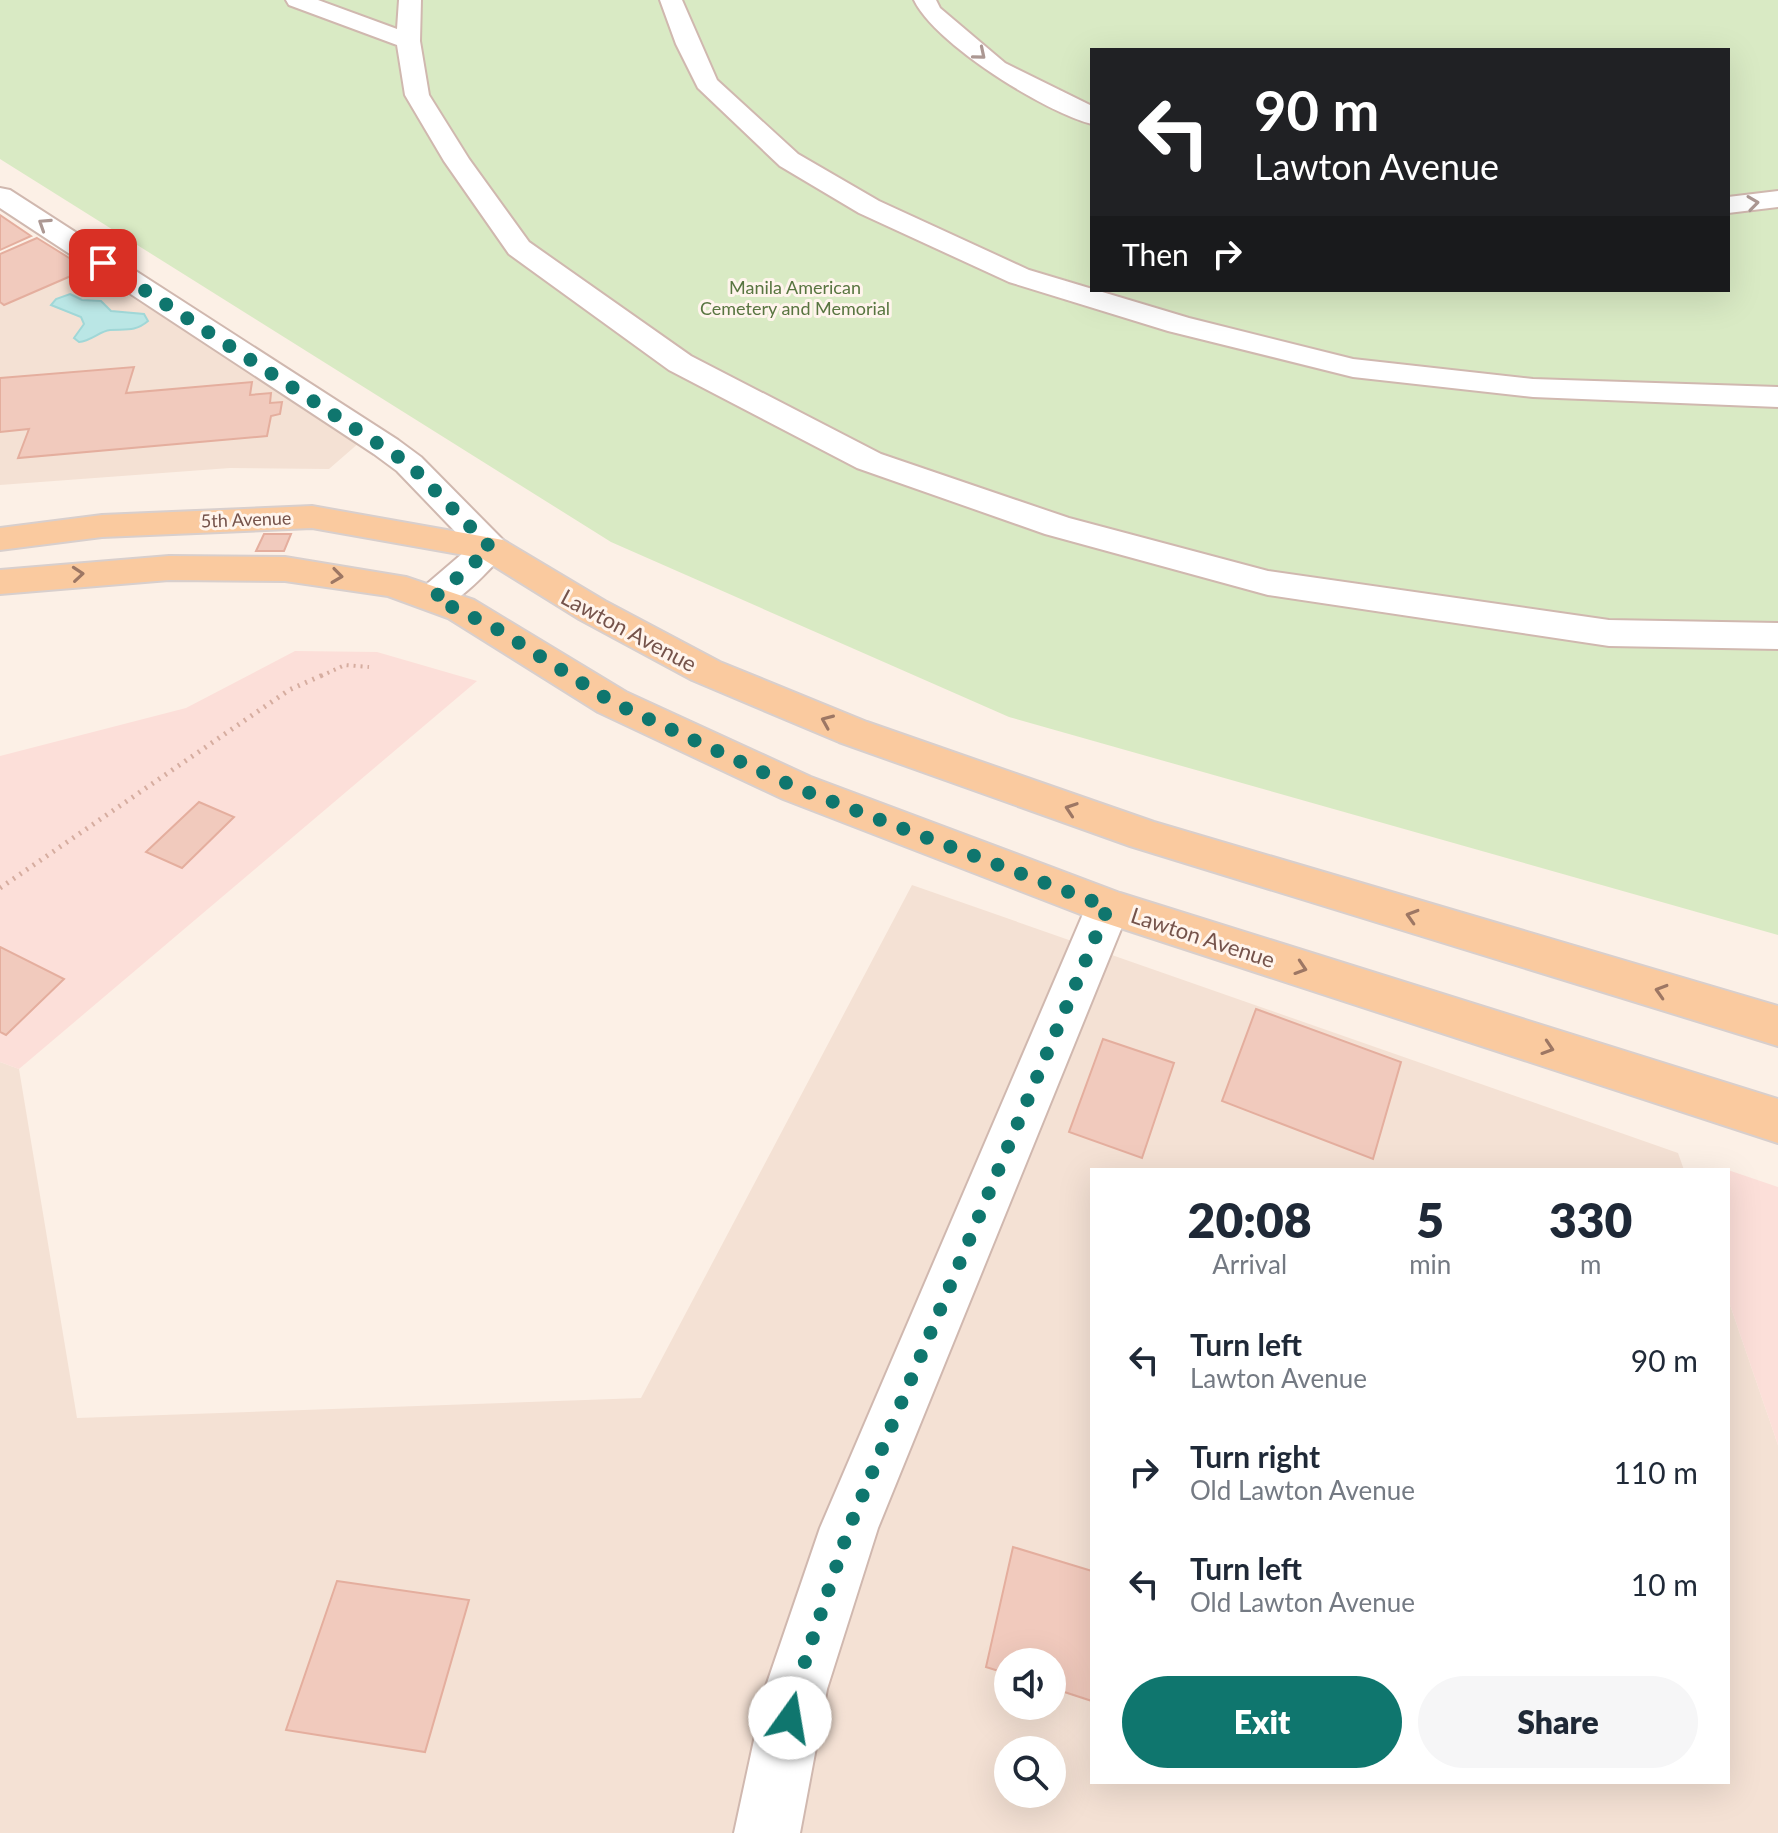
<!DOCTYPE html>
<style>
body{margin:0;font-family:Lato,sans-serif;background:#f6f6f7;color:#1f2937;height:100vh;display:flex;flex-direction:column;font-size:30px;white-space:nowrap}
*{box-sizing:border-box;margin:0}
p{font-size:26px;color:#747a83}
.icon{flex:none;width:44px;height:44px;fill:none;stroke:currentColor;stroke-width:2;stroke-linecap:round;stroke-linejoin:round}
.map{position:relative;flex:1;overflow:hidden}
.details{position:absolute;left:1090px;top:1168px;width:640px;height:616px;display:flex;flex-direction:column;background:#fff;border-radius:0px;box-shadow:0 8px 32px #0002}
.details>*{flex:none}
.banner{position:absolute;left:1090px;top:48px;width:640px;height:244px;border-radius:0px;box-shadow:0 8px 32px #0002;background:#202124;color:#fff;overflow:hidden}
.controls{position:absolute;left:994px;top:1648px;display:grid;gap:16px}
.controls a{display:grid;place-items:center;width:72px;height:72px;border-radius:50%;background:#fff;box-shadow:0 8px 32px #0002;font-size:40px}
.pin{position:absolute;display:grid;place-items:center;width:68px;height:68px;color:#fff;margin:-34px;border-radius:16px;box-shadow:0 4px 12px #0006}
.me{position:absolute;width:88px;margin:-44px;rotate:13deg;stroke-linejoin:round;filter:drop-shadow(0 0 6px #0008)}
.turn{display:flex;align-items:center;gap:28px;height:168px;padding:0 32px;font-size:36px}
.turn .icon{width:104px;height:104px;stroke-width:2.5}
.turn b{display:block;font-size:56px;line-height:68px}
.then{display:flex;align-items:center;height:76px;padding:0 32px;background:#0003;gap:16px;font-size:30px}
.eta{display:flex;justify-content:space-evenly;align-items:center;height:136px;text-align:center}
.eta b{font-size:48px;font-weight:800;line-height:56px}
.button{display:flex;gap:16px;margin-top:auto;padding:16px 32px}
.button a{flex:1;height:92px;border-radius:48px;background:#0f766e;color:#fff;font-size:32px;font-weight:800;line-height:92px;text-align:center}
.button a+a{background:#f6f6f7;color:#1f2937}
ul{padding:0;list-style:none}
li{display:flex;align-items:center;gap:24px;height:112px;padding:0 32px}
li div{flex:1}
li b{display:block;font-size:30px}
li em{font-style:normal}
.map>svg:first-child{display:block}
.residential{fill:#f4e1d4;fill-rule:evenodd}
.commercial{fill:#fcdfd9}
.green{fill:#d9eac4;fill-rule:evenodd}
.water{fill:#bae6e5;stroke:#a0d7d7;stroke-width:2}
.building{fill:#f1cabd;stroke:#e4ae9e;stroke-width:2}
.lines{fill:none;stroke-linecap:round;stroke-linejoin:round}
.minor-casing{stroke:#d0b8af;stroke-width:4}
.major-casing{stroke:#d8cfcd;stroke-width:4}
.path-far1{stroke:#d6ada0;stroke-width:4;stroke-dasharray:2 5;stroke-linecap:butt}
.path{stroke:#d6ada0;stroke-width:5;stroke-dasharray:2 6;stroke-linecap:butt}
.minor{fill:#fff;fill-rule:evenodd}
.major{fill:#faca9f;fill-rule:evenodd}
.oneway{stroke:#ac9893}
.oneway2{stroke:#9d7764}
.route{stroke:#0f766e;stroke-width:14;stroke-dasharray:0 25.2}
.labels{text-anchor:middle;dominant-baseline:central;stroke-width:6;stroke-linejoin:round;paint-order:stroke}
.far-park-label{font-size:18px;fill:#587540;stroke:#fff4ec}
.far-street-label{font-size:18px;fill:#75534b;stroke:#fff4ec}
.street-label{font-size:22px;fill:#75534b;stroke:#fff4ec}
</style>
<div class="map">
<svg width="1778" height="1833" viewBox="0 0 1778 1833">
<rect width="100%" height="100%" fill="#fcf0e6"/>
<path class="residential" d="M37,238L87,269L360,442L329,469L230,468L0,485V254Z
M912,885L1678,1153L1684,1170H1092V1782H1728V1299L1778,1445V1833H0V1062L19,1069L77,1418L641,1398ZM1008,1662H1052V1706H1008ZM1008,1750H1052V1794H1008Z"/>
<path class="commercial" d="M295,651L377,652L477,681L19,1069L0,1062V756L186,708Z
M1728,1170L1778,1187V1445L1728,1299Z"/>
<path class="green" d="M0,0H1778V935L1009,717L611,542L0,159ZM1092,50H1728V290H1092Z"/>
<path class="water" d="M70,294L82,300L101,301L111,311L144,314L148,321C135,332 126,329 110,330C100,331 91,341 79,342L74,338L84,324L81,317L51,305L56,299Z"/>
<path class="building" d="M0,215L31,236L0,250Z
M37,238L87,269L4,305L0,302V254Z
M134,367L126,393L252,382L250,395L271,393L270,403L282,402L280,414L271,416L267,436L18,458L29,429L0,432V378Z
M264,534H291L284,551H256Z
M199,802L234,817L182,868L146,852Z
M0,947L64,979L6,1035L0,1032Z
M1256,1009L1401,1062L1373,1159L1222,1101Z
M1103,1039L1174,1063L1142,1158L1069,1132Z
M1013,1547L1092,1571V1701L1052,1688V1662H1008V1674L986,1667Z
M337,1581L469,1600L425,1752L286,1730Z"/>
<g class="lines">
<g class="minor-casing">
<path id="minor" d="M286,0H318L397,29L399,0H421L420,41L429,95L469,159L529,242L691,356L881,454L1069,518L1268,571L1609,620L1778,623V649L1609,646L1268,595L1045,534L857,468L669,370L509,254L444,161L405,95L397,45L289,5Z
M660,0H682L717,80L798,154L879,201L1029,270L1189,318L1353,359L1533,379L1778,387V407L1533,397L1353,377L1168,331L1009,282L859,213L780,166L698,88L676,44Z
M914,0H936L940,8L1005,63L1092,106V124C1045,112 935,44 914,0Z
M0,188L10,190L398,440L421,457L503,540L509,548L503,556C481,576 453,615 421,607L416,598L421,589L470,547L397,471L374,454L0,208Z
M1778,191V207L1728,213V197Z
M1108,890L1123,895L1130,907L878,1528L827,1689L800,1833H734L765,1689L820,1528L1086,907L1093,895Z"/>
</g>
<g class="major-casing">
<path id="major" d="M312,506L503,540L605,601L720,662L867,722L1154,822L1778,1006V1046L1130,846L839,742L692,680L579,619L481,558L312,528L102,537L0,550V528L102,515Z
M169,556L285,557L406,577L474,600L626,692L811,777L1120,893L1778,1099V1143L1093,919L783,799L598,712L448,618L388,596L285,581L169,580L0,594V570Z"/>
</g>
<path class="path-far1" d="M321,676L345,665L369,667"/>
<path class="path" d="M0,888L289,690L325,674"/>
<use href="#minor" class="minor"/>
<use href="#major" class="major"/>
</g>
<defs><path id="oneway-chevron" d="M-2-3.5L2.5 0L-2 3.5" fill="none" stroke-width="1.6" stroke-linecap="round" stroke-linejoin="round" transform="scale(2)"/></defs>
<g class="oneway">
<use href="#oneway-chevron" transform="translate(980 54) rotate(40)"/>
<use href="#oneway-chevron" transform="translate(1753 203) rotate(-8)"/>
<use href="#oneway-chevron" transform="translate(44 224) rotate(-147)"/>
</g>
<g class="oneway2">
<use href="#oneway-chevron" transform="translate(78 574) rotate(-5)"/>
<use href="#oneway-chevron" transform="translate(337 576) rotate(8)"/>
<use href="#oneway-chevron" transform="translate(827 721) rotate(-157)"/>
<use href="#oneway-chevron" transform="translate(1071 809) rotate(-161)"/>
<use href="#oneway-chevron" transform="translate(1412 916) rotate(-163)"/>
<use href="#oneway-chevron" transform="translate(1301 968) rotate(18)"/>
<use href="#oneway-chevron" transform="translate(1661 991) rotate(-163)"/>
<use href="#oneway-chevron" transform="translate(1548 1048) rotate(18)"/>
</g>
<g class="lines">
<path class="route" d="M103,263L409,464L491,548L434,598L497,629L612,702L797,788L1108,907L849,1528L796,1689L790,1718"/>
</g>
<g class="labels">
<g class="far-park-label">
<text x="795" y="287">Manila American<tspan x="795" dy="21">Cemetery and Memorial</tspan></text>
</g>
<g class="far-street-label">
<text transform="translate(246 519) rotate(-2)">5th Avenue</text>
</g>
<g class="street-label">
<text transform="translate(629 630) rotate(28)">Lawton Avenue</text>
<text transform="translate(1203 937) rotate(18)">Lawton Avenue</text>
</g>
</g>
</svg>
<div class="controls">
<a><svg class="icon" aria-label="sound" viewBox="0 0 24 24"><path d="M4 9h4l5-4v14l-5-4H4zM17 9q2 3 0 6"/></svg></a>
<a><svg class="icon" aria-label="search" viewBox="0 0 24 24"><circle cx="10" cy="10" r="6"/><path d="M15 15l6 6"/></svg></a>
</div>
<div class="pin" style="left:103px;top:263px;background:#d93025"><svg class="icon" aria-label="arrive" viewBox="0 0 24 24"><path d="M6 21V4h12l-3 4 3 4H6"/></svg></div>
<svg class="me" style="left:790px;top:1718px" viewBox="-20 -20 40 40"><circle r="19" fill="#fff"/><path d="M0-13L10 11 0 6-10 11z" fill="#0f766e"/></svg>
<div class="banner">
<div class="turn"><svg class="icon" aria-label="left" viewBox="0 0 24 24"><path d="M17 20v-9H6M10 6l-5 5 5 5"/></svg><div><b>90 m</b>Lawton Avenue</div></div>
<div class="then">Then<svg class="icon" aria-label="right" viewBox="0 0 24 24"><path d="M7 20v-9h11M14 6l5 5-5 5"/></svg></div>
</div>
<section class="details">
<div class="eta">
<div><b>20:08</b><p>Arrival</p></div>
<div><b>5</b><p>min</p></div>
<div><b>330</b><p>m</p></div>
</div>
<ul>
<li><svg class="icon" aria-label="left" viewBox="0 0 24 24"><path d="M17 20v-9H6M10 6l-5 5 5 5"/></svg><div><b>Turn left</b><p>Lawton Avenue</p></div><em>90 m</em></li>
<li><svg class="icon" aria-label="right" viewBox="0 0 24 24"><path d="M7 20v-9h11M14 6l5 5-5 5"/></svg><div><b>Turn right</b><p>Old Lawton Avenue</p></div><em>110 m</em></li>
<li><svg class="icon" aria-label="left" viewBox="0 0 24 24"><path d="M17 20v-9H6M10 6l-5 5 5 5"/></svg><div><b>Turn left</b><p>Old Lawton Avenue</p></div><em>10 m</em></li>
</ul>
<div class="button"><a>Exit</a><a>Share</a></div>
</section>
</div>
